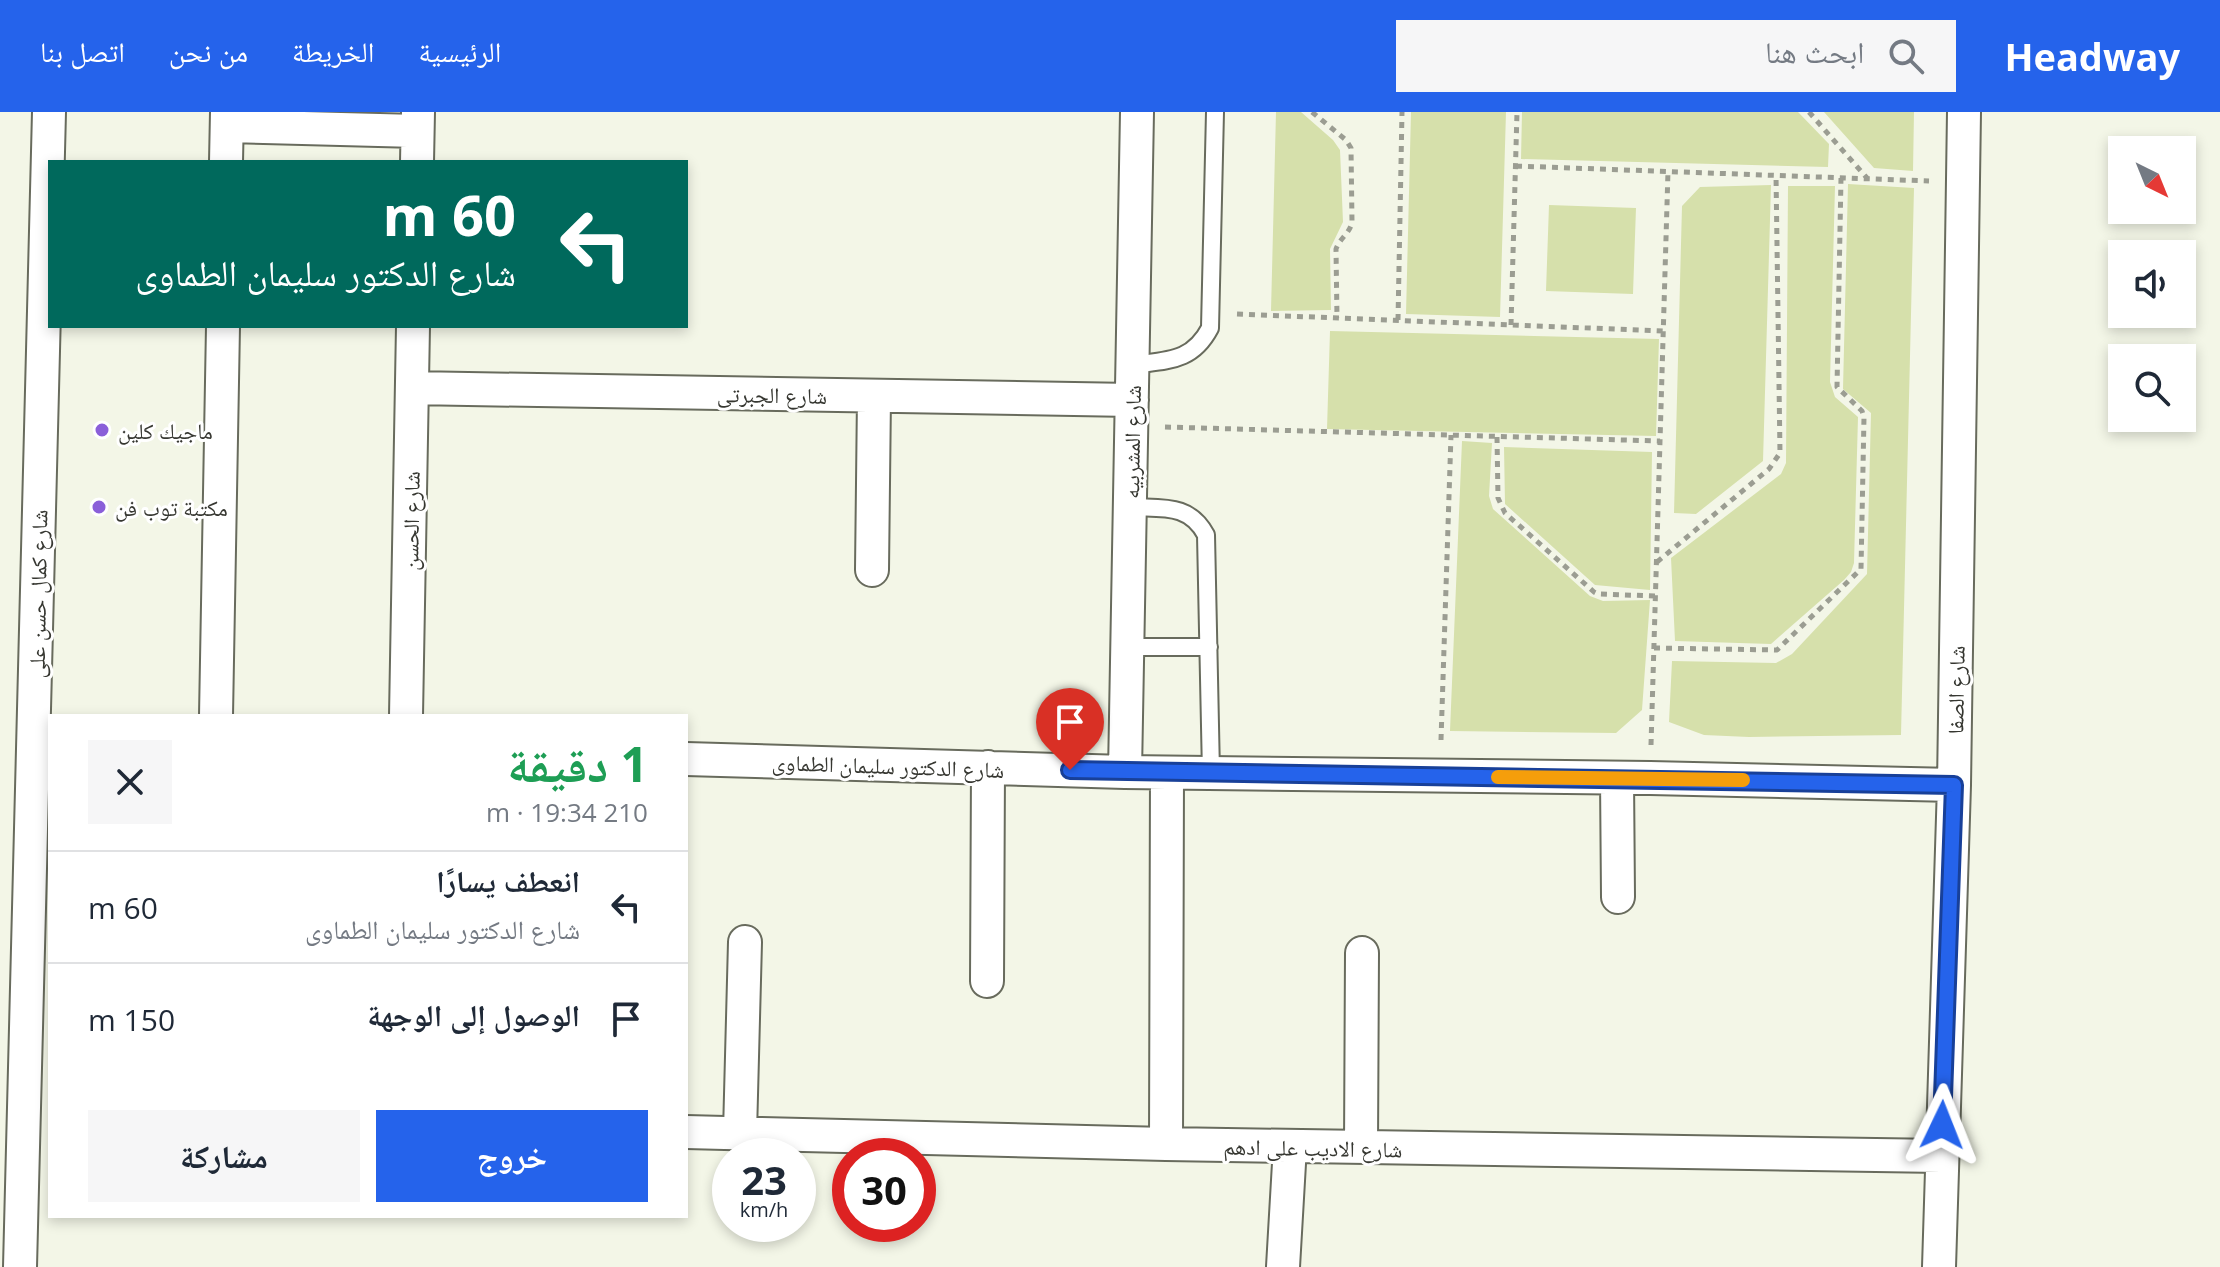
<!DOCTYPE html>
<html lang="ar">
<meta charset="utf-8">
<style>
body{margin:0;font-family:"Open Sans","Noto Naskh Arabic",sans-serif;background:#f6f6f7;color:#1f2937;direction:rtl;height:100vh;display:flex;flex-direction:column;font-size:30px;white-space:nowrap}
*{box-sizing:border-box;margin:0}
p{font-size:26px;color:#747a83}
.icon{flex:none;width:44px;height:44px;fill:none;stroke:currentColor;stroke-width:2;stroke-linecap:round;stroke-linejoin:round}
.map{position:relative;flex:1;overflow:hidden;direction:ltr}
.details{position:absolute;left:48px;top:602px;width:640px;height:504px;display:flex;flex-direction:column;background:#fff;border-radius:0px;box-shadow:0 4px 12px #0003;direction:rtl}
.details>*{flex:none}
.top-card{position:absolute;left:48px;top:48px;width:640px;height:168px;border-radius:0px;box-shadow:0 4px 12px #0003;direction:rtl;background:#00695c;color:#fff;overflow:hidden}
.needle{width:52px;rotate:137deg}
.tools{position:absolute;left:2108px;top:24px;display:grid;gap:16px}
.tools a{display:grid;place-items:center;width:88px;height:88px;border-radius:0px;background:#fff;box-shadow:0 4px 12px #0003;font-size:40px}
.speed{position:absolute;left:712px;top:1026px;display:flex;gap:16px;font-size:40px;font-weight:700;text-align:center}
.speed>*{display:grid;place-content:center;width:104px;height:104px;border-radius:50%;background:#fff;box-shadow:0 4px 12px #0003;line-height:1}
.speed small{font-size:20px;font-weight:400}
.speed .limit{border:12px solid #d22;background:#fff;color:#111}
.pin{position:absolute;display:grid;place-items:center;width:68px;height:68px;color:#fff;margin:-82px -34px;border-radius:50% 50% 50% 0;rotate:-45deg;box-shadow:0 0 8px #0007}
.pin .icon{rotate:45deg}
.me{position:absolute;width:88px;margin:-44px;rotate:2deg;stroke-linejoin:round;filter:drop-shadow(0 0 6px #0008)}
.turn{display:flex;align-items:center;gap:28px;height:168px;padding:0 40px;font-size:36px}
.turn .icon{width:104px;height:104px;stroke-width:2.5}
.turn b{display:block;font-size:56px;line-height:68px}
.round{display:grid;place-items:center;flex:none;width:84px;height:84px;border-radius:0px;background:#f6f6f7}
.headline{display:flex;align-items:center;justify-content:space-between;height:136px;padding:0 40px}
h1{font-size:48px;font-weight:700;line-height:60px;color:#1e9e55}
.primary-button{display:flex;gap:16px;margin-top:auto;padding:16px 40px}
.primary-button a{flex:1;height:92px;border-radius:0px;background:#2563eb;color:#fff;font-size:32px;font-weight:700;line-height:92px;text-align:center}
.primary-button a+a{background:#f6f6f7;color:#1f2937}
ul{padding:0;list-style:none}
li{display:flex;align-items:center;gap:24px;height:112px;padding:0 40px;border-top:2px solid #e0e1e3}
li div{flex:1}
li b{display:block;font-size:30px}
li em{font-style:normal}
header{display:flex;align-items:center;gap:48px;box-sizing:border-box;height:112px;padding:0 40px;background:#2563eb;color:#fff}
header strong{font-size:38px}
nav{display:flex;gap:44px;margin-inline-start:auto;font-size:28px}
.search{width:560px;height:72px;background:#f6f6f7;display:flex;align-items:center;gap:20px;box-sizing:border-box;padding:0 28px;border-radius:0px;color:#747a83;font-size:30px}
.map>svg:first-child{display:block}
.green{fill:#d6e0ab}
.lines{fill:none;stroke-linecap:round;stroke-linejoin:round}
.lane-casing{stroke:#686b5d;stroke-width:20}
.street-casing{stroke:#686b5d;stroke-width:36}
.path{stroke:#9b9d92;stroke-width:5;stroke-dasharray:6 6;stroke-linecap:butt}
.lane{stroke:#fff;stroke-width:16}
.street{stroke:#fff;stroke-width:32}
.route-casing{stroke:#184099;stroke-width:20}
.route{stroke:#2563eb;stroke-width:14}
.slow{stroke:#f59e0b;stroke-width:14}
.poi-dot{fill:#8a5fd9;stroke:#fff;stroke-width:3}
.labels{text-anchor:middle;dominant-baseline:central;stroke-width:6;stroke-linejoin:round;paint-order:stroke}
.street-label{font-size:22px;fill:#363731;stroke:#fff}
.poi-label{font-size:22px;fill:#363731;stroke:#fff;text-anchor:start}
</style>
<header>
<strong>Headway</strong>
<div class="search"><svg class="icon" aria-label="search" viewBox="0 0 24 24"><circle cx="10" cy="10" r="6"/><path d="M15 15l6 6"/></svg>ابحث هنا</div>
<nav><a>الرئيسية</a><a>الخريطة</a><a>من نحن</a><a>اتصل بنا</a></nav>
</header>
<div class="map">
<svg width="2220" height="1155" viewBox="0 0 2220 1155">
<rect width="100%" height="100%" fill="#f3f6e7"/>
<path class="green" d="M1276,0H1301L1333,28L1340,38L1343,110L1330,137L1331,198L1271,199Z
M1411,0H1506L1500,205L1406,202Z
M1522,0H1798L1829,32L1828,55L1521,47Z
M1824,0H1914L1913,59L1874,56Z
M1848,72L1914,76L1901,623L1749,625L1704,623L1669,610L1672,549L1776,551L1792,542L1867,462L1871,301L1843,277Z
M1771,73L1763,349L1696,402L1674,401L1682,94L1700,75Z
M1788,74H1835L1830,270L1835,285L1858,305L1854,451L1851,460L1844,468L1771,532L1675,529L1671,446L1781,362L1786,351Z
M1549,93L1636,96L1633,182L1546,179Z
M1330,219L1659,227L1656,324L1327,317Z
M1462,329L1492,331L1489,384L1493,397L1590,484L1603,489L1650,488L1642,598L1616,621L1450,619Z
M1504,335L1652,340L1650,478L1595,473L1505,392Z"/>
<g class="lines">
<g class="lane-casing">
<path id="lane" d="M1133,253C1168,248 1192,250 1210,216L1215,0
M1130,395C1162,397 1189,391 1206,423L1211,661
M1128,535H1209"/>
</g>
<g class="street-casing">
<path id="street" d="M227,14L417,19
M226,50L227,0
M417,50L418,0
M412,276L1132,288
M872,458L874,284
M216,604L223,214
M406,604L413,214
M686,647L1125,660L1650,666L1954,673
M1125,660L1137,0
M1617,666L1618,785
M987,869L988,655
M686,1020L1166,1032L1941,1044
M740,1021L745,830
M1166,1032L1167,661
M1361,1035L1362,841
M20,1155L49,0
M1283,1155L1290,1034
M1939,1155L1954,673L1964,0"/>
</g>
<path class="path" d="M1312,0L1346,28L1351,36L1352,110C1350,121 1340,126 1336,137L1337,206
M1809,0L1867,66
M1516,54L1929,69
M1237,202L1663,219
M1398,208L1402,0
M1511,213L1517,0
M1165,315L1660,329
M1497,325L1498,386L1505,401L1594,480L1598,482L1656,484
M1657,450L1769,357L1780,341L1776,63
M1654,536L1777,538L1861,457L1864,305L1862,299L1837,275L1841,66
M1441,628L1451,323
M1651,633L1668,59"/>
<use href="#lane" class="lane"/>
<use href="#street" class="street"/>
</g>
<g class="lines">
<g class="route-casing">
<path id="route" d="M1070,658L1954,673L1942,1013"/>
</g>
<use href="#route" class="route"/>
<path class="slow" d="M1498,665L1743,668"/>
</g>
<g class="poi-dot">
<circle cx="102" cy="318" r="8"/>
<circle cx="99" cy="395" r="8"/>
</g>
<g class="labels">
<g class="street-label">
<text transform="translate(772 282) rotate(1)">شارع الجبرتى</text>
<text transform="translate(1131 330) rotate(-89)">شارع المشربيه</text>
<text transform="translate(410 409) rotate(-89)">شارع الحسن</text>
<text transform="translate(37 482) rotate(-89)">شارع كمال حسن على</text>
<text transform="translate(1955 578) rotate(-89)">شارع الصفا</text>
<text transform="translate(888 653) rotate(2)">شارع الدكتور سليمان الطماوى</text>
<text transform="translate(1313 1035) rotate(1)">شارع الاديب على ادهم</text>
</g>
<g class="poi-label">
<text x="118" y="318">ماجيك كلين</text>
<text x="115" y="395">مكتبة توب فن</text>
</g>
</g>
</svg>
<div class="tools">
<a><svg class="needle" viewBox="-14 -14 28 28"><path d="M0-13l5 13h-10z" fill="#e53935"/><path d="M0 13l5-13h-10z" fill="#747a83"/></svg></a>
<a><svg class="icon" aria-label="sound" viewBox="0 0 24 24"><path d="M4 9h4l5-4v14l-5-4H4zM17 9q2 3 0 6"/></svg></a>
<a><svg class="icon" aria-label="search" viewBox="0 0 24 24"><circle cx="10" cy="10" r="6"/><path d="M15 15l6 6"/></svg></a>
</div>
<div class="speed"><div>23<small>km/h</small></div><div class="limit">30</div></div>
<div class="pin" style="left:1070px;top:658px;background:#d93025"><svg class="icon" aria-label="arrive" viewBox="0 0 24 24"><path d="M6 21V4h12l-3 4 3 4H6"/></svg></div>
<svg class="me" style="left:1942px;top:1013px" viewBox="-20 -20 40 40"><path d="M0-17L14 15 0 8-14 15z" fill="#2563eb" stroke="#fff" stroke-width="4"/></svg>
<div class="top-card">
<div class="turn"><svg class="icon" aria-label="left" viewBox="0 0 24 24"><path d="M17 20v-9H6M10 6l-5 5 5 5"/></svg><div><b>60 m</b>شارع الدكتور سليمان الطماوى</div></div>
</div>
<section class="details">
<div class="headline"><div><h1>1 دقيقة</h1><p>210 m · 19:34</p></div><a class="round"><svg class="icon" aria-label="close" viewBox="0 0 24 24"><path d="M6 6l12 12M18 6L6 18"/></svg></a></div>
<ul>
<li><svg class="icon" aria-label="left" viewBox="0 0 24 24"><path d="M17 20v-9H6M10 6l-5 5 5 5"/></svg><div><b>انعطف يسارًا</b><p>شارع الدكتور سليمان الطماوى</p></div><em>60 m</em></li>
<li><svg class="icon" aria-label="arrive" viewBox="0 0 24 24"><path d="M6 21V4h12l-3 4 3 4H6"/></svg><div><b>الوصول إلى الوجهة</b></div><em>150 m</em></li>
</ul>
<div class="primary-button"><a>خروج</a><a>مشاركة</a></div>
</section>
</div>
